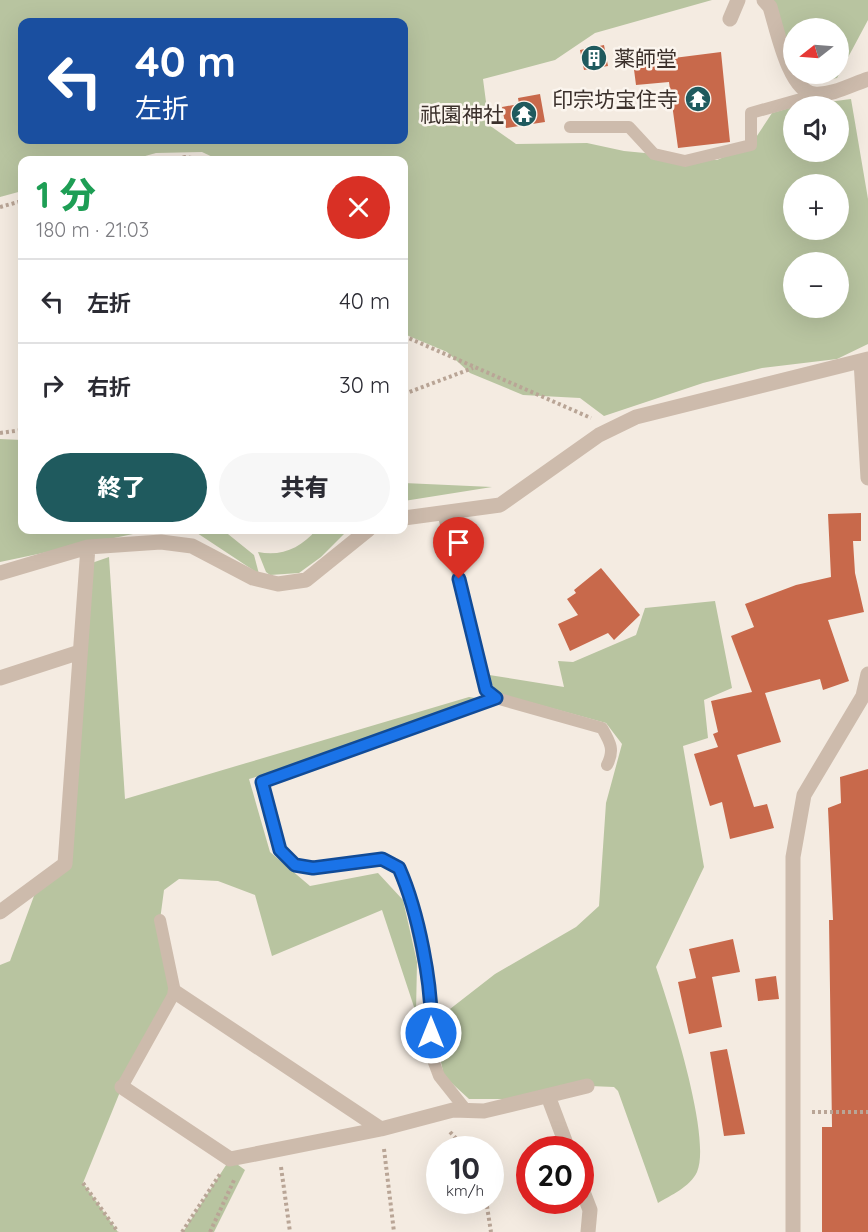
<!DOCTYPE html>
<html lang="ja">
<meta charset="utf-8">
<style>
body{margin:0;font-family:Quicksand,"Noto Sans JP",sans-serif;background:#f7f7f7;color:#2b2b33;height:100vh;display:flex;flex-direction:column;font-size:22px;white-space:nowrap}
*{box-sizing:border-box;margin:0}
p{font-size:20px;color:#7c7c81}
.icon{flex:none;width:33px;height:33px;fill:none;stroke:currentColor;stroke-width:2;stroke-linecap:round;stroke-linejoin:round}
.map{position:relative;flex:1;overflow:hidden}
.sheet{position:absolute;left:18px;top:156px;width:390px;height:378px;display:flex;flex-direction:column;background:#fff;border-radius:12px;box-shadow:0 6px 24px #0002}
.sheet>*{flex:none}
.hud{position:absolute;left:18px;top:18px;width:390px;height:126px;border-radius:12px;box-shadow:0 6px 24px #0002;background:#1a4fa0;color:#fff;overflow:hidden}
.needle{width:39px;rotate:253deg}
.tools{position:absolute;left:783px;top:18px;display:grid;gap:12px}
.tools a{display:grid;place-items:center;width:66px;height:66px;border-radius:50%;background:#fff;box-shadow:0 6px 24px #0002;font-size:30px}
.speed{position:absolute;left:426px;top:1136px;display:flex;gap:12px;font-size:30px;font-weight:700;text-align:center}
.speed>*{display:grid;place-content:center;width:78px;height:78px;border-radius:50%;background:#fff;box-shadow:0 6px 24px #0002;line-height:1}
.speed small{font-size:15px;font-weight:400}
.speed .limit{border:9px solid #d22;background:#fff;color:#111}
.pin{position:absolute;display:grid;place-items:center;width:51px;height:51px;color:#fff;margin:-62px -26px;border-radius:50% 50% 50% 0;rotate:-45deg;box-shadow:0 0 6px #0007}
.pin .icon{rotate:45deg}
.me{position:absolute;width:66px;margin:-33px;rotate:0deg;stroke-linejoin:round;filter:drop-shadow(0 0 4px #0008)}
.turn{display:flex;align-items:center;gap:21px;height:126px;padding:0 18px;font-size:27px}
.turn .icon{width:78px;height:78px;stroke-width:2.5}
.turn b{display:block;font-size:42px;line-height:51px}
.round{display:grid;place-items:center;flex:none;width:63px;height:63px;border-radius:32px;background:#f7f7f7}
.head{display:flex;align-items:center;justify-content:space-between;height:102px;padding:0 18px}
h1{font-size:36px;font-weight:800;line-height:45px;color:#1e9e55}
.action{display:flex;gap:12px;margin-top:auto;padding:12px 18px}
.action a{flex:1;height:69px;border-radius:36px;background:#1f5a5e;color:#fff;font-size:24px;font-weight:800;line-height:69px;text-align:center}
.action a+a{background:#f7f7f7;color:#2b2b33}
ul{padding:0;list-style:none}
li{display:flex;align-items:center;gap:18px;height:84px;padding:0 18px;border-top:2px solid #e1e1e2}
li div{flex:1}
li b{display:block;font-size:22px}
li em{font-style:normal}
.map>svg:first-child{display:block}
.green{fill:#b8c4a0;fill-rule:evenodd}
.building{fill:#c8694b}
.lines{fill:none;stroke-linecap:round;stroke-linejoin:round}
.path{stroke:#b9a596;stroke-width:4;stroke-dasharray:3 3;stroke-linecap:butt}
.lane{stroke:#cdbbac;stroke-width:12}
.street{stroke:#cdbbac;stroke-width:15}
.route-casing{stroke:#114b97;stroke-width:15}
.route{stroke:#1a73e8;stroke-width:10}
.labels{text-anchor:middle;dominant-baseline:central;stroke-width:5;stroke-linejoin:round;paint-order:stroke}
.poi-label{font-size:21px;fill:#3b302b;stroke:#fbf5ee;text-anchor:end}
</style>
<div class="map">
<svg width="868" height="1232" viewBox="0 0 868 1232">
<rect width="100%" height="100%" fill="#f4ebe1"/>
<path class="green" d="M0,0H712L595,33L555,60L483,79L489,125L516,144L587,143L624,151L717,160L751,145L772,113L793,107L794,152H838V106H797L851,99L868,199V344L837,359L762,368L703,383L604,416L580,398L523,395L470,373L447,352L404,334V160H219L202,152L156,153L131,160H22V191L0,197ZM22,22H404V140H22ZM794,184H838V230H794ZM794,262H838V308H794Z
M763,0H868V20L837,78L813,83L798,74H838V28H794L793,65Z
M0,439L22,440V530H152L0,562Z
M404,483L492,487L404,501Z
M181,530H223L254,555L259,574L194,531Z
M316,530H348L321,557L299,573L270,575L266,572L258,552C281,557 301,548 316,530Z
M109,557L125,799L469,697L490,700L378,740L249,779L270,852L310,886L378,873L403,900L417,962L416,1013L382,910L272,956L255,895L218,881L179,879L164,890L160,920L175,990L122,1087L83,1183L118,1232H0V965L10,961L38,885L65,864L86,565Z
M715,601L732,688L704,700L708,738L683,746L704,867L656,967C669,1006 712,1137 697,1172C690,1187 671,1195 658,1203L618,1091L614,1087L590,1086L507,1099H469L444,1076L438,1048L450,1009L495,974L576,927L599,906L606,803L622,744L606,723L500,694L483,674L564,687L558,661L573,662L636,635L645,608Z
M230,1159L245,1170L214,1232H183Z"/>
<path class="building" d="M604,45L608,66L584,70L580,50Z
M721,52L730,142L678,148L669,82L636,85L632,54L657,53L658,60Z
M540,94L545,122L506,128L502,107L519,104L518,98Z
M861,513V541H853L855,573L864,612L828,620L849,681L823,690L820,679L765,693L781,742L737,755L754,807L767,804L774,828L730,839L722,802L710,806L694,754L718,747L713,734L718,732L711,701L752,692L731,636L754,627L745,604L796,585L831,577L828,514Z
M601,568L640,615L614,640L608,633L570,651L558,624L578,615L567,599L576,593L574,590Z
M868,769V1232H822V1127H832L829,920H833L828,808L841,803L840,777Z
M733,939L740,972L712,977L722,1027L689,1034L678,982L696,978L689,949Z
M776,976L779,999L758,1001L755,979Z
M727,1049L745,1134L724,1136L710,1052Z"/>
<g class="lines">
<path class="path" d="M171,160L185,157L204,160
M0,207L22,201
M404,336L591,418
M404,394L473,368
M0,433L22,430
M812,1112H868
M450,1132L466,1149
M384,1149L394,1232
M281,1167L290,1232
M83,1183L118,1232
M486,1200L491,1232
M182,1232L220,1174
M210,1232L235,1178"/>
<path class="lane" d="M570,127H629L654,154L685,161L751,145V113L815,95
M443,512L486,690L496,698L602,728C610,742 615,750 607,765
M122,1087L175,992L160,920
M466,1110L439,1076L433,1060L429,989L411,900L398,868L382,859L313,868L295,865L280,850L262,782L496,698"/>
<path class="street" d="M764,0L770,7C777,29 789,91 814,94C831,96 853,84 868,79
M730,19L738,0
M861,361L868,478
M404,518L500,505L599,435L636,417L868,359
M0,573L88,547L161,542L192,546L253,578L278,584L306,580L368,530
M0,678L80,652
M0,912L65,864L88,547
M175,992L381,1129
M122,1087L230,1159L381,1129L453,1110L484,1111L587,1086
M548,1096L568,1149
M580,1184L590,1210L588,1232
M793,1232V857L804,795L863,696L868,674"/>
</g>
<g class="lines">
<g class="route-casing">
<path id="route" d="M431,1033C433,985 418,911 399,868L382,859L313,868L295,865L280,850L262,782L496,698L486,690L459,579"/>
</g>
<use href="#route" class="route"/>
</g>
<defs>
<g id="building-disc" transform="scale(1.35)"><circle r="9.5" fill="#1f5a5e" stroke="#fbf5ee"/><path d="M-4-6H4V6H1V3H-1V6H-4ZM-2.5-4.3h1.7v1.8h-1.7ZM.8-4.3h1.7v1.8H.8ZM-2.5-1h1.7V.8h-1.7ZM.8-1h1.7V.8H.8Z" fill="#fff"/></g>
<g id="temple-disc" transform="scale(1.35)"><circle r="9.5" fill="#1f5a5e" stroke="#fbf5ee"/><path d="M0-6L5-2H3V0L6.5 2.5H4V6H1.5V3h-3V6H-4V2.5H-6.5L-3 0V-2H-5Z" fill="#fff"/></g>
</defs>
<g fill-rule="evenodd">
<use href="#building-disc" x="594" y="58"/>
<use href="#temple-disc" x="698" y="99"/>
<use href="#temple-disc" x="524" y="114"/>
</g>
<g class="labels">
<g class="poi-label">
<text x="614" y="58" text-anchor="start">薬師堂</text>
<text x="678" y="99">印宗坊宝住寺</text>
<text x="504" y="114">祇園神社</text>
</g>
</g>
</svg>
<div class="tools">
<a><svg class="needle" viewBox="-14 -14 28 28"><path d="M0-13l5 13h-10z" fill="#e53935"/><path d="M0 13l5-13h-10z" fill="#7c7c81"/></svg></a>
<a><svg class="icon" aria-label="sound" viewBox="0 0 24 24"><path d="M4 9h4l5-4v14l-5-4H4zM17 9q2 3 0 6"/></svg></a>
<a>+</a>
<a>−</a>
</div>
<div class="speed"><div>10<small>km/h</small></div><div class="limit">20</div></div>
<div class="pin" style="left:459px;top:579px;background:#d93025"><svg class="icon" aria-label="arrive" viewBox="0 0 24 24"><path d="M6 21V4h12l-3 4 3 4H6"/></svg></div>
<svg class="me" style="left:431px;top:1033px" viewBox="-20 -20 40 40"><circle r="17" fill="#1a73e8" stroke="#fff" stroke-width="3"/><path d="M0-11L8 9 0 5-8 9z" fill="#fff"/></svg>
<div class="hud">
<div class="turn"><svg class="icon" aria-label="left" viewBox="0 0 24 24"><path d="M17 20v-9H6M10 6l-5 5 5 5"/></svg><div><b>40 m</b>左折</div></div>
</div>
<section class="sheet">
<div class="head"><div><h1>1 分</h1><p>180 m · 21:03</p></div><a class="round" style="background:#d93025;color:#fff"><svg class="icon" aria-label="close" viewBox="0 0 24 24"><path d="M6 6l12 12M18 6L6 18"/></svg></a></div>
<ul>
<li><svg class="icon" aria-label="left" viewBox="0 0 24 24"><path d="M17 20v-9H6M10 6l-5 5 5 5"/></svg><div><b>左折</b></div><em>40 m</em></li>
<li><svg class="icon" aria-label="right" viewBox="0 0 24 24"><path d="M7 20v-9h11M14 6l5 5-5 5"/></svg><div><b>右折</b></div><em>30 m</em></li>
</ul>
<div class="action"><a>終了</a><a>共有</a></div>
</section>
</div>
